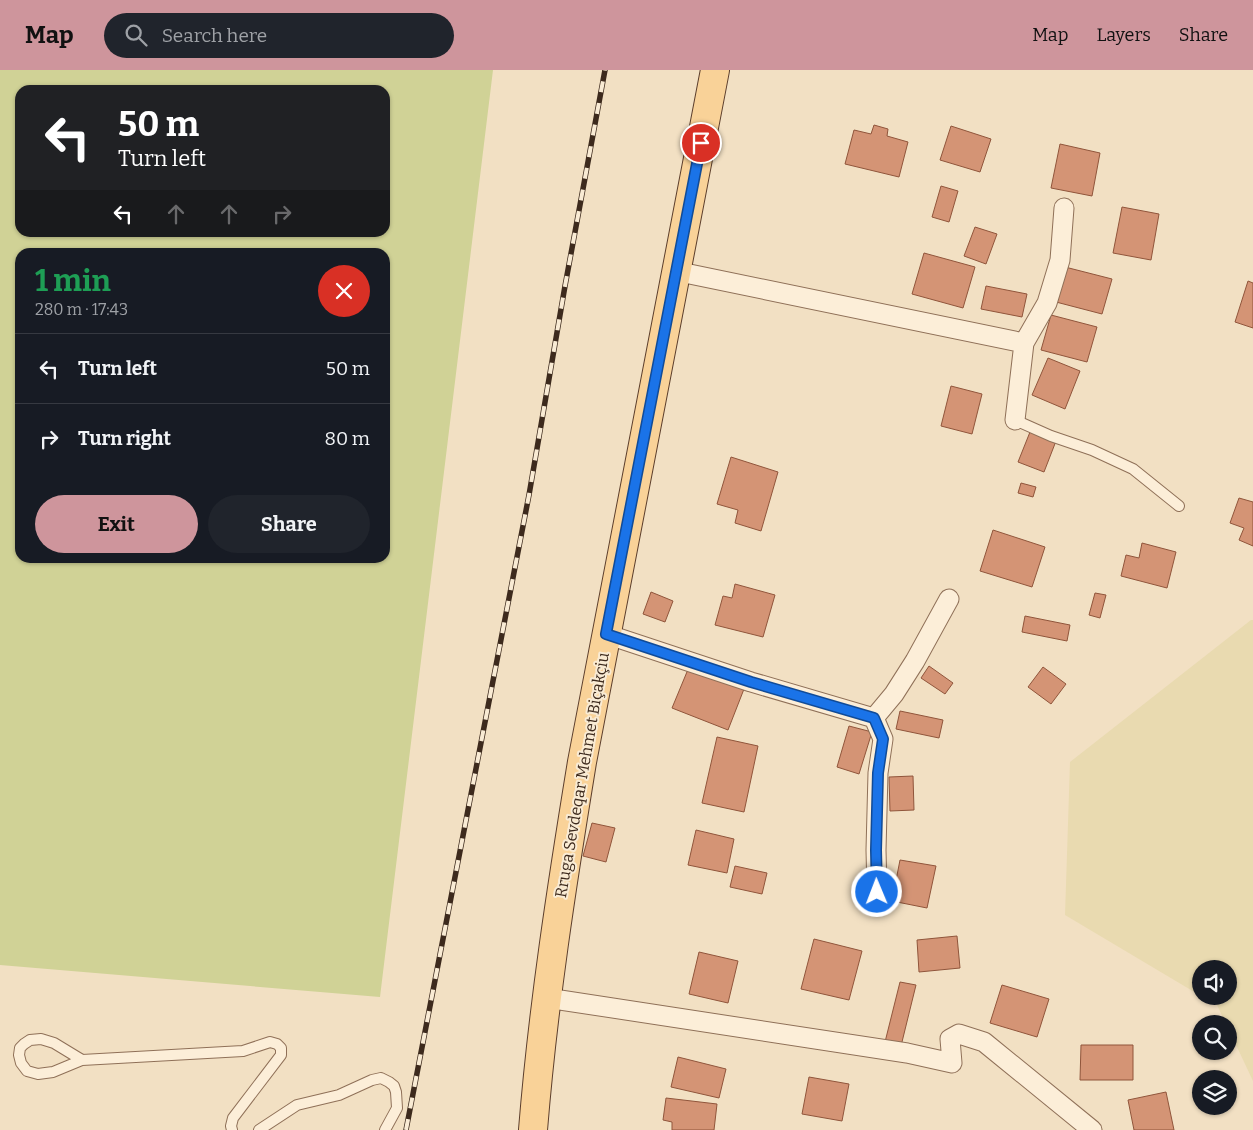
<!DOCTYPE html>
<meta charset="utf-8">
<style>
body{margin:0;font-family:Bitter,serif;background:#20242c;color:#f1f3f6;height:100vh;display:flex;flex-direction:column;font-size:19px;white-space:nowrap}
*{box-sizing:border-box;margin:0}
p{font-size:16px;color:#9ea1a6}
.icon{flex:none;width:28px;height:28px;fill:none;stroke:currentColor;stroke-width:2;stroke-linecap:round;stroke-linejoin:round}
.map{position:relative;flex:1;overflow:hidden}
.panel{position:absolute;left:15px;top:178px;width:375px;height:315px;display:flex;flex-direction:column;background:#171b24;border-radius:15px;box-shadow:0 1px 4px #0004}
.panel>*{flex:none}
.banner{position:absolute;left:15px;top:15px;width:375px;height:152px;border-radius:15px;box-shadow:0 1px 4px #0004;background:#202124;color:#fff;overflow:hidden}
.fabs{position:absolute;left:1192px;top:890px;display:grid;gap:10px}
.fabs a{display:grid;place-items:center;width:45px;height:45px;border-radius:50%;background:#171b24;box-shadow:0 1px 4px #0004;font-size:25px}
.pin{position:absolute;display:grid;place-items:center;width:42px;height:42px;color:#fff;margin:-21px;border:2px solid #fff;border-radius:50%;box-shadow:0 1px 5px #0007}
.me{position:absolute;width:55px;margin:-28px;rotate:359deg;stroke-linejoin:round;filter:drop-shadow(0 0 4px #0008)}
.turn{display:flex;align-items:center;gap:18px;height:105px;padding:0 20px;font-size:22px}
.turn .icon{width:65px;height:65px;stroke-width:2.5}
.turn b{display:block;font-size:35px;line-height:42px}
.lanes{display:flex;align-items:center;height:48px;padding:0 20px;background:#0003;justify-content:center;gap:25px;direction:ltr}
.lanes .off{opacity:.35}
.round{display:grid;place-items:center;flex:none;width:52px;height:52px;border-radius:26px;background:#20242c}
.headline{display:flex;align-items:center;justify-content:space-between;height:85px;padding:0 20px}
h1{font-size:30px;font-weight:700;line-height:38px;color:#1e9e55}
.button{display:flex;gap:10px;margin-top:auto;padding:10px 20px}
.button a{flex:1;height:58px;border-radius:30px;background:#ce959c;color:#111;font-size:20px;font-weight:700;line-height:58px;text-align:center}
.button a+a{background:#20242c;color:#f1f3f6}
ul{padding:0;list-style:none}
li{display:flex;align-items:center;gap:15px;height:70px;padding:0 20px;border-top:1px solid #363941}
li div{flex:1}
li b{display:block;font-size:19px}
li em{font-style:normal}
header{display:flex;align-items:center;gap:30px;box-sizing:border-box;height:70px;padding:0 25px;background:#ce959c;color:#111}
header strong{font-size:24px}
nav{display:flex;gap:28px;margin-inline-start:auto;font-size:18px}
.search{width:350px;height:45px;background:#20242c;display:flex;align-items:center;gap:12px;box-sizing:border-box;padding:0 18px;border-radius:28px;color:#9ea1a6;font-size:19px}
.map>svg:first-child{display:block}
.farmland{fill:#e9dab0}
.green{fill:#d0d296;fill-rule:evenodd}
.building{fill:#d49475;stroke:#90553b}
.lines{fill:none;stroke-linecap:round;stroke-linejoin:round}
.lane-casing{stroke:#8f7058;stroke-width:12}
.street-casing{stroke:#8f7058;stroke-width:21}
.primary-casing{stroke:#5c3e2c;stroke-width:30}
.lane{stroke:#fceed8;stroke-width:10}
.street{stroke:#fceed8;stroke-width:19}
.primary{stroke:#f9d298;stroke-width:28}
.rail-casing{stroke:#3d2a1d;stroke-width:5.5}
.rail{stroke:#f9ebd4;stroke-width:4;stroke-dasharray:11;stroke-linecap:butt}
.route-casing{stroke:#114b97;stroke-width:12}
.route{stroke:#1a73e8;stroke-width:9}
.labels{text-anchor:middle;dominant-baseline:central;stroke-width:4;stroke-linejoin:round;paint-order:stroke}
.street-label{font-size:16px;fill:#3d2a1d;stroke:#f9ebd4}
</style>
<header>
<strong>Map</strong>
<div class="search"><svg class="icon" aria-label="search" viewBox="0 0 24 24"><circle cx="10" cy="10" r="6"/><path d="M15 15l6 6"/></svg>Search here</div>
<nav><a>Map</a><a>Layers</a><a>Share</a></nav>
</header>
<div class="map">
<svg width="1253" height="1060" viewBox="0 0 1253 1060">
<rect width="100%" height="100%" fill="#f2e0c3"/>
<path class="farmland" d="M1251,550H1253V1011L1229,960V954H1226L1217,935L1202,926H1229V899H1201V926L1065,845L1070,692Z"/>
<path class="green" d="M0,0H493L380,927L0,895ZM20,20H385V162H20ZM20,182H385V488H20Z"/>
<path class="building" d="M874,55L888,59L887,66L908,72L899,107L845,94L854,60L871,64Z
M951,56L991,69L980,102L940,90Z
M1060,74L1100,83L1092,126L1051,118Z
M941,116L958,121L949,152L932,147Z
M1122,137L1159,144L1151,190L1113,183Z
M975,157L997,164L986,194L964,186Z
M924,183L975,197L963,238L912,224Z
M1065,197L1112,209L1102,244L1056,232Z
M1248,211L1253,213V258L1235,252Z
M986,216L1027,224L1022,247L981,239Z
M1051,245L1097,257L1087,292L1041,280Z
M1048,288L1080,301L1065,339L1032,325Z
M951,316L982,324L972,364L941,356Z
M1030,362L1056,371L1044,402L1018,392Z
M731,387L778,402L761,461L735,453L738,440L717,434Z
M1021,413L1036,417L1033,427L1018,423Z
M1239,428L1253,432V476L1239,470L1244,458L1230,453Z
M993,460L1045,477L1032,517L980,501Z
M1142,473L1176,482L1167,518L1121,506L1126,485L1139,488Z
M735,514L775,525L763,567L715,555L723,526L732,528Z
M651,522L673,531L665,552L643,544Z
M1095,523L1106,525L1100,548L1089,545Z
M1025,546L1070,555L1067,571L1022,562Z
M929,596L953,613L945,624L921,608Z
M689,597L744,619L728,660L672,638Z
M1043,597L1066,614L1051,634L1028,617Z
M900,641L943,650L939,668L896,659Z
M849,656L872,662L859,704L837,697Z
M717,667L758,676L744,742L702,733Z
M913,706L914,740L890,741L889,707Z
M592,753L615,758L606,792L583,786Z
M696,760L734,769L727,803L688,795Z
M900,790L936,796L927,838L892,831Z
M735,796L767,803L762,824L730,817Z
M957,866L960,898L919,902L917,870Z
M814,869L862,881L849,930L801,919Z
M699,882L738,891L728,933L689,924Z
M900,912L916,915L901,976L885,972Z
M1002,915L1049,929L1037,967L990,953Z
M1081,975H1133V1010H1080Z
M678,987L726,999L719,1028L671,1017Z
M809,1007L849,1014L842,1051L802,1044Z
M1166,1022L1174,1060H1134L1128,1030Z
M666,1028L717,1034L714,1060H672V1052L663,1050Z"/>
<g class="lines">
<g class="lane-casing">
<path id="lane" d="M1015,350L1051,366L1092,380L1133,399L1179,436
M82,990L54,973L41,969L30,970L24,974L20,978L19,985L21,993L27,1001L38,1004L53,1002L82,990L243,981L270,972L277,974L281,978V985L233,1048L231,1056L232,1060
M259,1060L297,1035L339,1025L372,1010L381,1008L389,1012L394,1016L396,1022L397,1038L385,1060"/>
</g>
<g class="street-casing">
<path id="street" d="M675,201L1024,273
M1015,350L1024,273L1047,233L1060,190L1064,138
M606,564L751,612L874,648
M877,822L876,780L878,703L883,669L874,648L894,624L915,591L949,529
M547,928L907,983L952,993L950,969L959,964L984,972L1092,1060"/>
</g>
<g class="primary-casing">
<path id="primary" d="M533,1060C543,936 562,814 582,692L715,0"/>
</g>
<use href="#lane" class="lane"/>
<use href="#street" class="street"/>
<use href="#primary" class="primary"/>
<g class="rail-casing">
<path id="rail" d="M406,1060L529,425L565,216L605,0"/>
</g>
<use href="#rail" class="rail"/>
</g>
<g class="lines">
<g class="route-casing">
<path id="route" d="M701,73L606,564L751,612L874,648L883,669L878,703L876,780L877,822"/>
</g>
<use href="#route" class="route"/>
</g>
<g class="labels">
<g class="street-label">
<text transform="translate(582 705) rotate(-80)">Rruga Sevdeqar Mehmet Biçakçiu</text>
</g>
</g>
</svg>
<div class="fabs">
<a><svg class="icon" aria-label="sound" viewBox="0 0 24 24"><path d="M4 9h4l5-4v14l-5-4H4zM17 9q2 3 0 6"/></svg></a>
<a><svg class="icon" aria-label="search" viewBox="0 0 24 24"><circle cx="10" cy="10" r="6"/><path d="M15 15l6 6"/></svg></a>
<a><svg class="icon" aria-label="layers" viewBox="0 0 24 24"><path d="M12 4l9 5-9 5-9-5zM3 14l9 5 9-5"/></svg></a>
</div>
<div class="pin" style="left:701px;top:73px;background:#d93025"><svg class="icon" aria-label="arrive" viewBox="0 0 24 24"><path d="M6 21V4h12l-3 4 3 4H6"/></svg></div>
<svg class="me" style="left:877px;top:822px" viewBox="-20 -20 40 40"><circle r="17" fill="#1a73e8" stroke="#fff" stroke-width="3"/><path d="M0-11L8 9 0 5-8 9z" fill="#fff"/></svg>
<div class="banner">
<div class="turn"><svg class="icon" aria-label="left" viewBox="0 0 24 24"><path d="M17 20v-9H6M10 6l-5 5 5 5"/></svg><div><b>50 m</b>Turn left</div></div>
<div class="lanes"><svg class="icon" aria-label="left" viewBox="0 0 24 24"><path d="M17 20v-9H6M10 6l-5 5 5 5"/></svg><svg class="icon off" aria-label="ahead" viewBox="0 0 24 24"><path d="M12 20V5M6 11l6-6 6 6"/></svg><svg class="icon off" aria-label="ahead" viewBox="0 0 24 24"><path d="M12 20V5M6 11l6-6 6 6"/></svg><svg class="icon off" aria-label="right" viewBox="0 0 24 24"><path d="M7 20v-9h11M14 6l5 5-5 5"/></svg></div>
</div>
<section class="panel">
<div class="headline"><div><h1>1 min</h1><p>280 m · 17:43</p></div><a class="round" style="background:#d93025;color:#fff"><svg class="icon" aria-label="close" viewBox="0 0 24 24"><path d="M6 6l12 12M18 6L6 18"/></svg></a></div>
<ul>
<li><svg class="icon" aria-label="left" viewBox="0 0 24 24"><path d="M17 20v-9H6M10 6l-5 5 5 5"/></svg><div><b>Turn left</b></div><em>50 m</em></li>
<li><svg class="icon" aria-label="right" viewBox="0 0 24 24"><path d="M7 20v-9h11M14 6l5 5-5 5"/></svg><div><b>Turn right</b></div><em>80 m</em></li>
</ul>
<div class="button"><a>Exit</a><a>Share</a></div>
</section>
</div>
